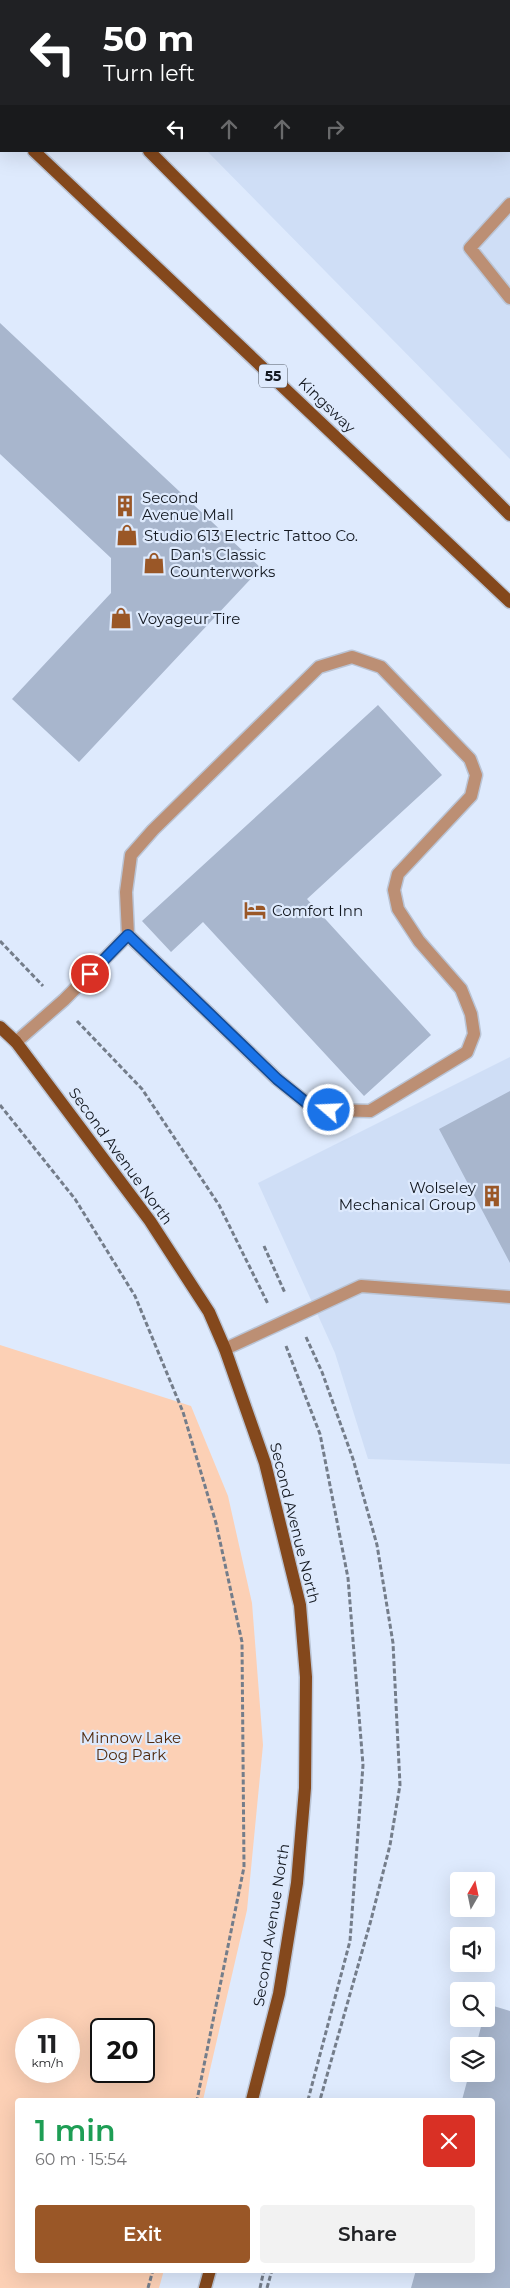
<!DOCTYPE html>
<meta charset="utf-8">
<style>
body{margin:0;font-family:Montserrat,sans-serif;background:#f2f2f2;color:#202124;height:100vh;display:flex;flex-direction:column;font-size:19px;white-space:nowrap}
*{box-sizing:border-box;margin:0}
p{font-size:16px;color:#757577}
.icon{flex:none;width:28px;height:28px;fill:none;stroke:currentColor;stroke-width:2;stroke-linecap:round;stroke-linejoin:round}
.map{position:relative;flex:1;overflow:hidden}
.details{position:absolute;left:15px;top:2098px;width:480px;height:175px;display:flex;flex-direction:column;background:#fff;border-radius:5px;box-shadow:0 5px 20px #0002}
.details>*{flex:none}
.banner{position:absolute;left:0px;top:0px;width:510px;height:152px;box-shadow:0 5px 20px #0002;background:#202124;color:#fff;overflow:hidden}
.needle{width:32px;rotate:9deg}
.tools{position:absolute;left:450px;top:1872px;display:grid;gap:10px}
.tools a{display:grid;place-items:center;width:45px;height:45px;border-radius:5px;background:#fff;box-shadow:0 5px 20px #0002;font-size:25px}
.speed{position:absolute;left:15px;top:2018px;display:flex;gap:10px;font-size:25px;font-weight:700;text-align:center}
.speed>*{display:grid;place-content:center;width:65px;height:65px;border-radius:50%;background:#fff;box-shadow:0 5px 20px #0002;line-height:1}
.speed small{font-size:12px;font-weight:400}
.speed .limit{border:2px solid #111;border-radius:8px;background:#fff;color:#111}
.pin{position:absolute;display:grid;place-items:center;width:42px;height:42px;color:#fff;margin:-21px;border:2px solid #fff;border-radius:50%;box-shadow:0 1px 5px #0007}
.me{position:absolute;width:55px;margin:-28px;rotate:289deg;stroke-linejoin:round;filter:drop-shadow(0 0 4px #0008)}
.turn{display:flex;align-items:center;gap:18px;height:105px;padding:0 20px;font-size:22px}
.turn .icon{width:65px;height:65px;stroke-width:2.5}
.turn b{display:block;font-size:35px;line-height:42px}
.lanes{display:flex;align-items:center;height:48px;padding:0 20px;background:#0003;justify-content:center;gap:25px;direction:ltr}
.lanes .off{opacity:.35}
.round{display:grid;place-items:center;flex:none;width:52px;height:52px;border-radius:5px;background:#f2f2f2}
.head{display:flex;align-items:center;justify-content:space-between;height:85px;padding:0 20px}
h1{font-size:30px;font-weight:600;line-height:38px;color:#1e9e55}
.action{display:flex;gap:10px;margin-top:auto;padding:10px 20px}
.action a{flex:1;height:58px;border-radius:5px;background:#9a5727;color:#fff;font-size:20px;font-weight:600;line-height:58px;text-align:center}
.action a+a{background:#f2f2f2;color:#202124}
.map>svg:first-child{display:block}
.built{fill:#cfdef6}
.green{fill:#fcd0b5;fill-rule:evenodd}
.building{fill:#a8b6cd}
.lines{fill:none;stroke-linecap:round;stroke-linejoin:round}
.minor-casing{stroke:#bac4d5;stroke-width:15}
.major-casing{stroke:#bac4d5;stroke-width:15}
.path{stroke:#747d8a;stroke-width:3;stroke-dasharray:5 2.5;stroke-linecap:butt}
.minor{stroke:#bc8f74;stroke-width:12}
.major{stroke:#84481c;stroke-width:12}
.route-casing{stroke:#114b97;stroke-width:12}
.route{stroke:#1a73e8;stroke-width:9}
.labels{text-anchor:middle;dominant-baseline:central;stroke-width:4.5;stroke-linejoin:round;paint-order:stroke}
.shield{fill:#deeafd;stroke:#515863;stroke-width:1}
.shield-label{font-size:14px;font-weight:bold;fill:#141921}
.street-label{font-size:15px;fill:#141921;stroke:#deeafd}
.poi-label{font-size:15px;fill:#141921;stroke:#deeafd;text-anchor:start}
.park-label{font-size:15px;fill:#50290c;stroke:#deeafd}
</style>
<div class="map">
<svg width="510" height="2288" viewBox="0 0 510 2288">
<rect width="100%" height="100%" fill="#deeafd"/>
<path class="built" d="M64,0H510V459L207,151H509V1Z
M510,1057V1464L368,1459L335,1353L258,1183Z"/>
<path class="green" d="M0,1345L191,1406L228,1496L252,1603L263,1745L247,1910L203,2100H18V2270H164L159,2288H0ZM26,2029H69V2071H26ZM101,2029H144V2071H101Z"/>
<path class="building" d="M0,323L261,568L79,762L12,699L111,593V558L0,454Z
M378,705L442,775L307,899L431,1035L364,1096L203,922L171,952L142,921Z
M510,1091V1263L439,1129Z
M487,2004L510,2011V2288H411L416,2270H492V2100H462L469,2074H486V2046H476L483,2019H486Z"/>
<g class="lines">
<g class="minor-casing">
<path id="minor" d="M510,204L470,248L510,298
M16,1042L64,1000L128,935L126,892L131,855L153,830L319,667L352,657L381,667L470,759L476,775L471,796L398,874L394,890L398,909L419,941L461,989L471,1014L474,1034L467,1052L370,1111L329,1110L308,1104L277,1079L128,935
M225,1349L361,1286L510,1297"/>
</g>
<g class="major-casing">
<path id="major" d="M0,8L1,9
M0,119L1,120
M34,151L510,602
M149,151L510,515
M0,1027L16,1042L150,1221L209,1312L225,1349L265,1463L300,1605L306,1677L305,1788L297,1883L279,1994L252,2100
M205,2288L210,2270"/>
</g>
<path class="path" d="M423,1V0
M0,941L43,986
M77,1021L142,1089L219,1205L268,1304
M0,1105L75,1199L135,1296L183,1412L216,1523L242,1642L244,1867L197,2100
M264,1246L285,1293
M306,1337L322,1372L353,1459L377,1545L393,1643L400,1785L390,1845L371,1920L320,2100
M286,1346L320,1434L348,1578L363,1765L350,1941L308,2100
M148,2288L153,2270
M260,2288L264,2270
M267,2288L272,2270"/>
<use href="#minor" class="minor"/>
<use href="#major" class="major"/>
</g>
<g class="lines">
<g class="route-casing">
<path id="route" d="M90,974L128,935L277,1079L308,1104L329,1110"/>
</g>
<use href="#route" class="route"/>
</g>
<defs>
<g id="building-bare" transform="scale(1.725)"><path d="M-4-6H4V6H1V3H-1V6H-4ZM-2.5-4.3h1.7v1.8h-1.7ZM.8-4.3h1.7v1.8H.8ZM-2.5-1h1.7V.8h-1.7ZM.8-1h1.7V.8H.8Z" fill="#9a5727" stroke="#deeafd" stroke-width="2.5" paint-order="stroke"/></g>
<g id="shop-bare" transform="scale(1.725)"><path d="M-5-2.5h2.3a2.7 3.5 0 0 1 5.4 0H5L5.5 6h-11ZM-1.5-2.5h3a1.5 2.3 0 0 0-3 0Z" fill="#9a5727" stroke="#deeafd" stroke-width="2.5" paint-order="stroke"/></g>
<g id="hotel-bare" transform="scale(1.725)"><path d="M-6-4.5h1.5V1H6V5H4.5V3h-9V5H-6ZM-4 0a1.8 1.8 0 1 1 3.6 0ZM.5 0V-2.5h3Q6-2.5 6 0Z" fill="#9a5727" stroke="#deeafd" stroke-width="2.5" paint-order="stroke"/></g>
</defs>
<g fill-rule="evenodd">
<use href="#building-bare" x="125" y="506"/>
<use href="#shop-bare" x="127" y="535"/>
<use href="#shop-bare" x="154" y="563"/>
<use href="#shop-bare" x="121" y="618"/>
<use href="#hotel-bare" x="255" y="910"/>
<use href="#building-bare" x="492" y="1196"/>
</g>
<g class="labels">
<rect class="shield" x="259" y="364.5" width="28" height="23" rx="4"/>
<g class="shield-label">
<text x="273" y="376">55</text>
</g>
<g class="street-label">
<text transform="translate(327 405) rotate(44)">Kingsway</text>
<text transform="translate(121 1156) rotate(54)">Second Avenue North</text>
<text transform="translate(295 1523) rotate(76)">Second Avenue North</text>
<text transform="translate(271 1925) rotate(-81)">Second Avenue North</text>
</g>
<g class="poi-label">
<text x="142" y="497">Second<tspan x="142" dy="17">Avenue Mall</tspan></text>
<text x="144" y="535">Studio 613 Electric Tattoo Co.</text>
<text x="170" y="554">Dan's Classic<tspan x="170" dy="17">Counterworks</tspan></text>
<text x="138" y="618">Voyageur Tire</text>
<text x="272" y="910">Comfort Inn</text>
<text x="476" y="1187" text-anchor="end">Wolseley<tspan x="476" dy="17">Mechanical Group</tspan></text>
</g>
<g class="park-label">
<text x="131" y="1737">Minnow Lake<tspan x="131" dy="17">Dog Park</tspan></text>
</g>
</g>
</svg>
<div class="tools">
<a><svg class="needle" viewBox="-14 -14 28 28"><path d="M0-13l5 13h-10z" fill="#e53935"/><path d="M0 13l5-13h-10z" fill="#757577"/></svg></a>
<a><svg class="icon" aria-label="sound" viewBox="0 0 24 24"><path d="M4 9h4l5-4v14l-5-4H4zM17 9q2 3 0 6"/></svg></a>
<a><svg class="icon" aria-label="search" viewBox="0 0 24 24"><circle cx="10" cy="10" r="6"/><path d="M15 15l6 6"/></svg></a>
<a><svg class="icon" aria-label="layers" viewBox="0 0 24 24"><path d="M12 4l9 5-9 5-9-5zM3 14l9 5 9-5"/></svg></a>
</div>
<div class="speed"><div>11<small>km/h</small></div><div class="limit">20</div></div>
<div class="pin" style="left:90px;top:974px;background:#d93025"><svg class="icon" aria-label="arrive" viewBox="0 0 24 24"><path d="M6 21V4h12l-3 4 3 4H6"/></svg></div>
<svg class="me" style="left:329px;top:1110px" viewBox="-20 -20 40 40"><circle r="17" fill="#1a73e8" stroke="#fff" stroke-width="3"/><path d="M0-11L8 9 0 5-8 9z" fill="#fff"/></svg>
<div class="banner">
<div class="turn"><svg class="icon" aria-label="left" viewBox="0 0 24 24"><path d="M17 20v-9H6M10 6l-5 5 5 5"/></svg><div><b>50 m</b>Turn left</div></div>
<div class="lanes"><svg class="icon" aria-label="left" viewBox="0 0 24 24"><path d="M17 20v-9H6M10 6l-5 5 5 5"/></svg><svg class="icon off" aria-label="ahead" viewBox="0 0 24 24"><path d="M12 20V5M6 11l6-6 6 6"/></svg><svg class="icon off" aria-label="ahead" viewBox="0 0 24 24"><path d="M12 20V5M6 11l6-6 6 6"/></svg><svg class="icon off" aria-label="right" viewBox="0 0 24 24"><path d="M7 20v-9h11M14 6l5 5-5 5"/></svg></div>
</div>
<section class="details">
<div class="head"><div><h1>1 min</h1><p>60 m · 15:54</p></div><a class="round" style="background:#d93025;color:#fff"><svg class="icon" aria-label="close" viewBox="0 0 24 24"><path d="M6 6l12 12M18 6L6 18"/></svg></a></div>
<div class="action"><a>Exit</a><a>Share</a></div>
</section>
</div>
